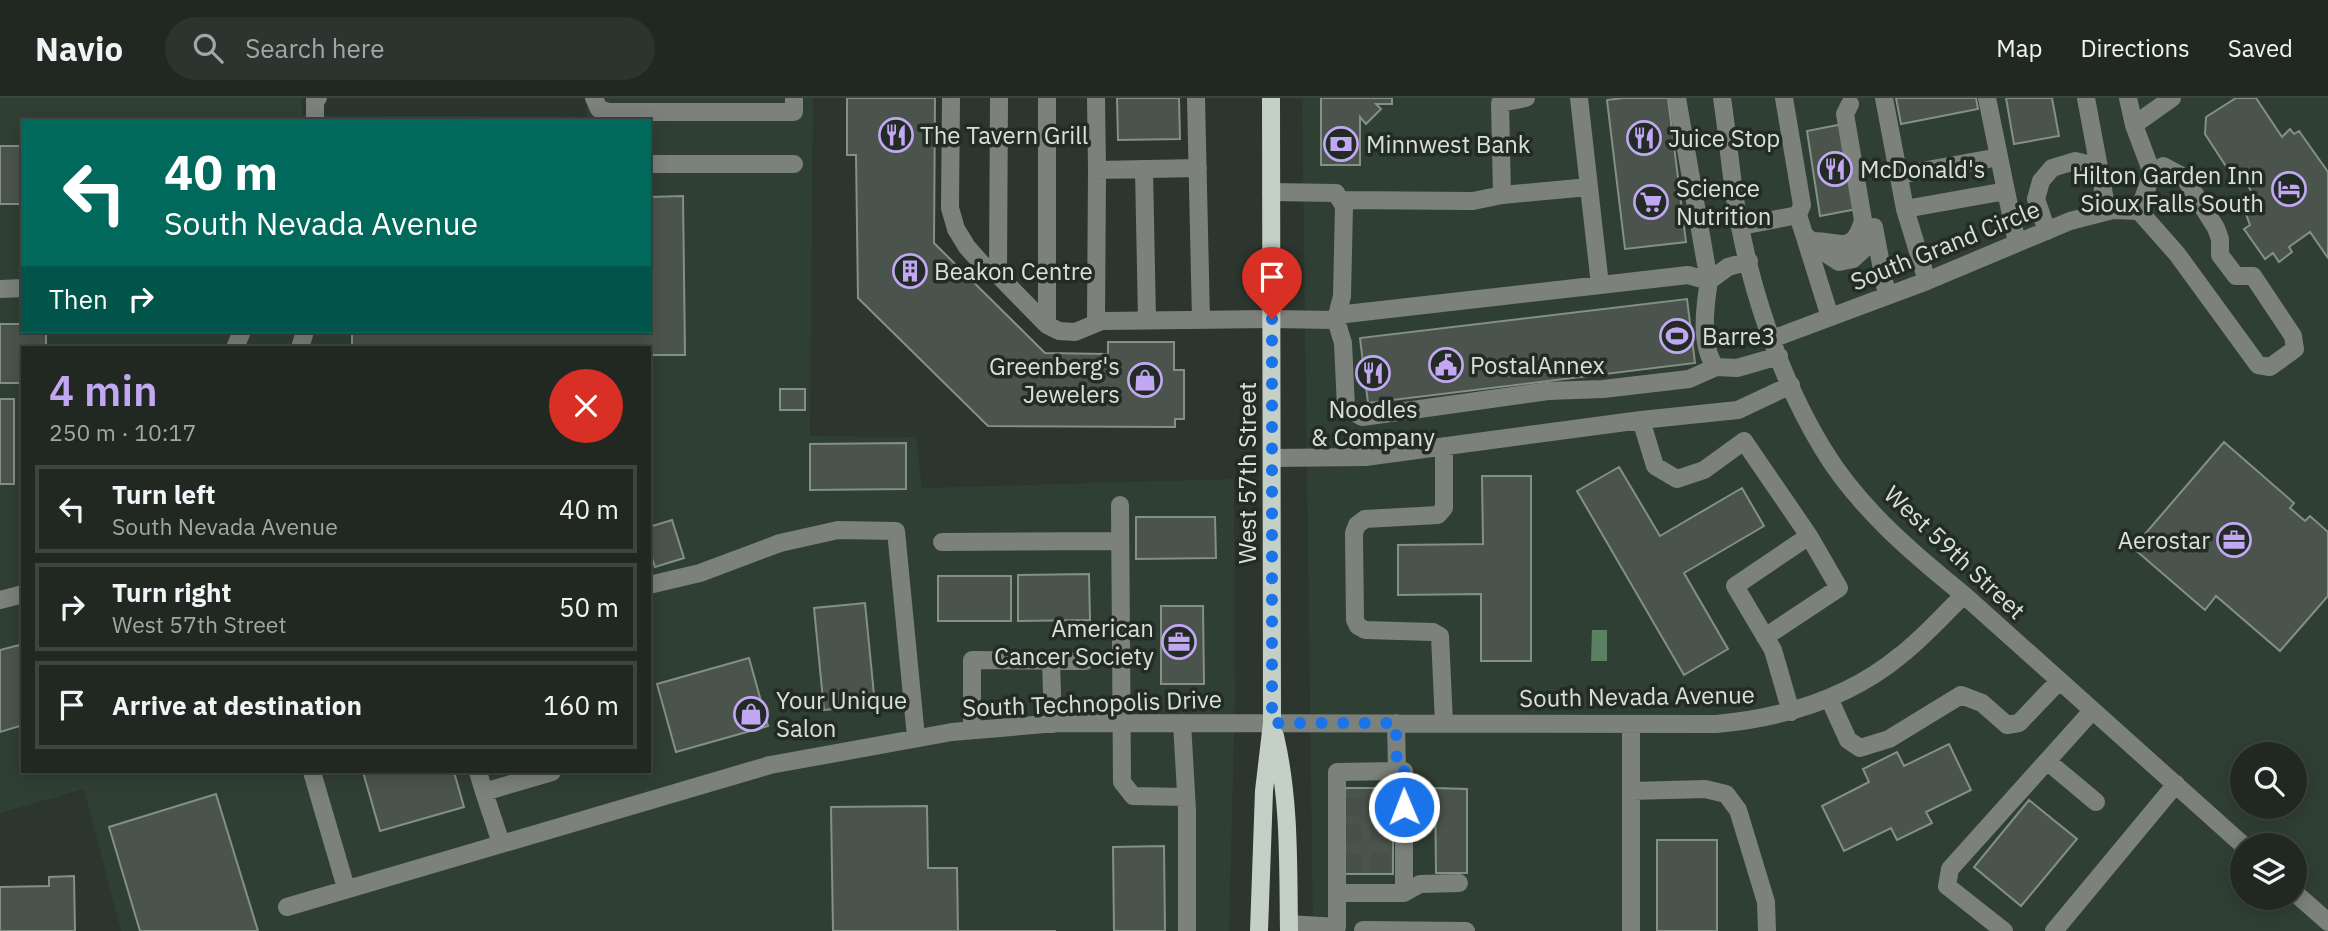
<!DOCTYPE html>
<meta charset="utf-8">
<style>
body{margin:0;font-family:"IBM Plex Sans",sans-serif;background:#2d342f;color:#f1f3f6;height:100vh;display:flex;flex-direction:column;font-size:26px;white-space:nowrap}
*{box-sizing:border-box;margin:0}
p{font-size:23px;color:#a2a6a5}
.icon{flex:none;width:38px;height:38px;fill:none;stroke:currentColor;stroke-width:2;stroke-linecap:round;stroke-linejoin:round}
.map{position:relative;flex:1;overflow:hidden}
.sheet{position:absolute;left:21px;top:248px;width:630px;height:427px;display:flex;flex-direction:column;background:#212822;border-radius:0px;box-shadow:0 4px 18px #0003,0 0 0 2px #3e4440}
.sheet>*{flex:none}
.hud{position:absolute;left:21px;top:21px;width:630px;height:214px;border-radius:0px;box-shadow:0 4px 18px #0003,0 0 0 2px #3e4440;background:#00695c;color:#fff;overflow:hidden}
.controls{position:absolute;left:2230px;top:644px;display:grid;gap:14px}
.controls a{display:grid;place-items:center;width:77px;height:77px;border-radius:50%;background:#212822;box-shadow:0 4px 18px #0003,0 0 0 2px #3e4440;font-size:35px}
.pin{position:absolute;display:grid;place-items:center;width:60px;height:60px;color:#fff;margin:-72px -30px;border-radius:50% 50% 50% 0;rotate:-45deg;box-shadow:0 0 7px #0007}
.pin .icon{rotate:45deg}
.me{position:absolute;width:77px;margin:-38px;rotate:359deg;stroke-linejoin:round;filter:drop-shadow(0 0 5px #0008)}
.turn{display:flex;align-items:center;gap:24px;height:147px;padding:0 28px;font-size:32px}
.turn .icon{width:91px;height:91px;stroke-width:2.5}
.turn b{display:block;font-size:49px;line-height:60px}
.then{display:flex;align-items:center;height:66px;padding:0 28px;background:#0003;gap:14px;font-size:26px}
.round{display:grid;place-items:center;flex:none;width:74px;height:74px;border-radius:37px;background:#2d342f}
.headline{display:flex;align-items:center;justify-content:space-between;height:119px;padding:0 28px}
h1{font-size:42px;font-weight:600;line-height:52px;color:#c2a8f2}
ul{padding:0;list-style:none}
li{display:flex;align-items:center;gap:21px;height:88px;margin:0 14px 10px;padding:0 14px;border:4px solid #3e4440;border-radius:0px}
li div{flex:1}
li b{display:block;font-size:26px}
li em{font-style:normal}
header{display:flex;align-items:center;gap:42px;box-sizing:border-box;height:98px;padding:0 35px;background:#212822;border-bottom:2px solid #3e4440}
header strong{font-size:33px}
nav{display:flex;gap:38px;margin-inline-start:auto;font-size:24px}
.search{width:490px;height:63px;background:#2d342f;display:flex;align-items:center;gap:18px;box-sizing:border-box;padding:0 24px;border-radius:38px;color:#a2a6a5;font-size:26px}
.map>svg:first-child{display:block}
.built{fill:#303f33;fill-rule:evenodd}
.water{fill:#5a8162}
.building{fill:#4a544c;stroke:#848f86;stroke-width:2}
.lines{fill:none;stroke-linecap:round;stroke-linejoin:round}
.minor-tunnel{stroke:#464f48;stroke-width:18;stroke-dasharray:18 9;stroke-linecap:butt}
.minor{stroke:#7c817c;stroke-width:18}
.major{stroke:#c4cfc6;stroke-width:18}
.route{stroke:#1a73e8;stroke-width:12;stroke-dasharray:0 21.6}
.labels{text-anchor:middle;dominant-baseline:central;stroke-width:7;stroke-linejoin:round;paint-order:stroke}
.poi-label{font-size:24px;fill:#d9e0da;stroke:#222b24;text-anchor:start}
.street-label{font-size:24px;fill:#d9e0da;stroke:#222b24}
</style>
<header>
<strong>Navio</strong>
<div class="search"><svg class="icon" aria-label="search" viewBox="0 0 24 24"><circle cx="10" cy="10" r="6"/><path d="M15 15l6 6"/></svg>Search here</div>
<nav><a>Map</a><a>Directions</a><a>Saved</a></nav>
</header>
<div class="map">
<svg width="2328" height="833" viewBox="0 0 2328 833">
<rect width="100%" height="100%" fill="#2c352e"/>
<path class="built" d="M0,0H302V17L587,19V0H813L810,338L916,339L922,390L1234,381L1235,601L1229,833H121L84,691L0,715ZM23,23H649V233H23ZM23,250H649V674H23Z
M1302,0H2328V833H1313ZM2242,656H2294V709H2242ZM2242,747H2294V800H2242Z"/>
<path class="water" d="M1592,532H1607V563H1591Z"/>
<path class="building" d="M847,0H935L934,145L1045,255L1108,256V244H1174V272H1184V321H1175V329L988,328L858,200L856,57H847Z
M1117,0H1179L1180,41L1118,42Z
M1321,0H1392V6H1376L1381,11L1366,26L1360,19V67H1321Z
M1623,0H1668L1686,144L1625,151L1607,2Z
M1896,0H1976L1978,11L1901,26Z
M2006,0H2052L2059,38L2014,46Z
M2236,0H2256L2282,39L2290,31L2294,36L2299,33L2328,74V160L2310,134L2289,149L2292,154L2279,164L2273,155L2265,161L2244,131L2250,127L2246,116L2259,107L2236,67L2229,73L2205,36L2206,19Z
M1843,26L1857,111L1820,118L1807,33Z
M0,48H21L20,106H0Z
M683,98L685,257H649V250H352V233H649V99Z
M1687,201L1695,265L1368,305L1360,240Z
M0,226H23V233H46V250H23V285H0Z
M780,291H805V312H780Z
M0,301H14V386H0Z
M2224,344L2294,405L2290,410L2305,423L2310,418L2328,434V498L2280,553L2216,498L2205,512L2133,450Z
M906,345V391L810,392V346Z
M1619,369L1660,438L1742,390L1764,428L1684,475L1728,551L1684,577L1577,393Z
M1482,378H1531V563H1481V496L1398,497V447L1483,446Z
M1136,419H1215L1216,460L1136,461Z
M672,422L684,460L655,469L649,451V429Z
M1089,476L1090,522L1018,523V477Z
M938,478H1011V523H938Z
M865,505L875,607L824,612L814,510Z
M1161,508H1203L1204,586H1161Z
M23,546V627L0,634V552Z
M749,560L768,628L676,654L657,586Z
M1949,646L1971,692L1926,714L1932,725L1897,742L1891,730L1844,753L1822,708L1869,684L1863,671L1897,654L1904,668Z
M363,674H454L464,709L380,733Z
M1342,690H1393V776H1342Z
M1435,690L1467,691V775H1436Z
M216,696L258,833H140L109,729Z
M2029,702L2077,741L2021,808L1974,769Z
M927,708L928,770H957L958,833H1056H833L831,709Z
M1657,742H1717V833H1657Z
M1164,748L1165,833H1114L1113,749Z
M74,778L75,833H0V789L49,788V779Z"/>
<g class="lines">
<path class="minor-tunnel" d="M1343,709H1393
M1343,736L1393,735
M1344,765L1393,764"/>
<path class="minor" d="M594,0L599,11L609,14H794V0
M951,0L950,110L956,131L967,149L983,167L998,177L1047,227L1059,233L1075,234L1102,223L1272,221L1336,222L1343,245L1346,310L1362,319L1548,293L1603,291L1689,281L1716,269
M1096,0L1097,72L1198,70
M1196,0L1201,222
M1579,0L1600,187
M1722,0C1727,33 1730,67 1735,101C1748,184 1779,279 1823,351C1858,409 1912,455 1964,497L2243,747
M1784,0L1802,107L1798,117L1830,219
M1884,0L1905,111
M1987,0L2006,93
M2086,0L2107,113
M2128,0L2134,27L2152,75
M315,23V0H318
M2134,27L2172,0
M649,66H794
M2163,68L2184,79L2216,130L2220,141V157L2236,178H2253L2293,238L2295,251L2270,269L2258,267L2177,156L2139,113L2152,75Z
M1144,71L1147,222
M1899,77L1999,59
M1271,94L1336,95L1344,108L1342,198L1336,222
M1502,97L1589,89
M1340,102L1473,103L1502,97L1500,5L1526,0
M1741,128L1798,117
M1874,129L1887,198
M2047,133L2036,101L2041,83L2052,70L2075,63L2099,69
M1806,138L1819,151L1839,164L1853,161L1867,148V134L1863,122L1845,16L1850,6
M1812,143C1837,142 1853,159 1863,122
M1749,163L1728,169L1709,183C1705,207 1699,249 1716,269L1737,270L1779,258
M998,177L999,0
M1927,183L1905,111L2006,93L2017,145
M0,191L23,190
M1337,217L1688,177L1709,183L1677,0
M1096,225L1097,72
M1047,227V0
M1772,241L1927,183L2070,123L2113,112L2139,113
M235,250L242,233
M300,250L305,233
M1641,322L1655,368L1677,381L1704,372L1744,343L1809,438L1735,488L1773,552L1791,614
M1444,348V410L1438,417L1365,421L1357,427L1354,435L1355,522L1358,528L1365,532L1433,534L1440,538L1444,625
M1272,360L1365,359L1641,322L1738,312L1791,287
M1120,407L1122,684L1133,698L1186,699
M942,444L1120,443
M649,487L700,475L780,445L838,432L896,433L916,639
M0,502L23,496
M1765,539L1839,490L1809,438
M1051,563L1053,626
M1829,600L1848,642L1860,650L1889,641L1961,597L1982,605L2007,627L2019,625L2059,583
M1182,625L1187,712V833
M1631,626V833
M972,632V562L1085,563
M2047,663L2096,704
M312,674L346,790
M478,674L484,694
M1631,693L1705,691L1726,696L1738,712L1766,804L1767,833
M501,745L484,694L552,674
M2294,794L2328,824
M1338,795H1404V673H1397
M1404,795L1420,786L1459,785
M287,809L770,667L952,634L1057,625L1716,626C1783,620 1848,601 1901,557C1924,539 1943,517 1964,497
M1289,826L1337,829V674L1397,673L1396,625
M1363,832L1466,833
M2004,833L1947,788L1950,771L2092,613
M2054,833L2176,686"/>
<path class="major" d="M1275,638C1290,702 1288,768 1289,833
M1259,833L1264,693L1272,625L1271,0"/>
</g>
<g class="lines">
<path class="route" d="M1272,221V625H1396L1397,673H1404V709"/>
</g>
<defs>
<g id="restaurant-ring" transform="scale(1.75)"><circle r="9.5" fill="#222b24" stroke="#c2a8f2" stroke-width="1.5"/><path d="M-5-6h1v4h1v-4h1v4h1v-4h1v5L-1.5 .5V6h-2V.5L-5-1ZM5-6V6H3V1.5H1.5Q1.5-4 5-6Z" fill="#c2a8f2"/></g>
<g id="bank-ring" transform="scale(1.75)"><circle r="9.5" fill="#222b24" stroke="#c2a8f2" stroke-width="1.5"/><path d="M-6-4H6V4H-6ZM0-2.3a2.3 2.3 0 1 0 0 4.6a2.3 2.3 0 1 0 0-4.6Z" fill="#c2a8f2"/></g>
<g id="hotel-ring" transform="scale(1.75)"><circle r="9.5" fill="#222b24" stroke="#c2a8f2" stroke-width="1.5"/><path d="M-6-4.5h1.5V1H6V5H4.5V3h-9V5H-6ZM-4 0a1.8 1.8 0 1 1 3.6 0ZM.5 0V-2.5h3Q6-2.5 6 0Z" fill="#c2a8f2"/></g>
<g id="supermarket-ring" transform="scale(1.75)"><circle r="9.5" fill="#222b24" stroke="#c2a8f2" stroke-width="1.5"/><path d="M-6-5.5h2.5l.6 2H6L4.5 2H-2.5L-4.4-4H-6ZM-1.5 3.2a1.3 1.3 0 1 0 .1 0ZM3 3.2a1.3 1.3 0 1 0 .1 0Z" fill="#c2a8f2"/></g>
<g id="building-ring" transform="scale(1.75)"><circle r="9.5" fill="#222b24" stroke="#c2a8f2" stroke-width="1.5"/><path d="M-4-6H4V6H1V3H-1V6H-4ZM-2.5-4.3h1.7v1.8h-1.7ZM.8-4.3h1.7v1.8H.8ZM-2.5-1h1.7V.8h-1.7ZM.8-1h1.7V.8H.8Z" fill="#c2a8f2"/></g>
<g id="stadium-ring" transform="scale(1.75)"><circle r="9.5" fill="#222b24" stroke="#c2a8f2" stroke-width="1.5"/><path d="M0-5a6.5 5 0 1 0 0 10a6.5 5 0 1 0 0-10ZM-3.5-1.8h7v3.6h-7Z" fill="#c2a8f2"/></g>
<g id="civic-ring" transform="scale(1.75)"><circle r="9.5" fill="#222b24" stroke="#c2a8f2" stroke-width="1.5"/><path d="M-.6-6.5H3V-4.5H.6V-3L4-1V1h2V6H-6V1h2V-1L-.6-3ZM-1.2 2.5V6h2.4V2.5Z" fill="#c2a8f2"/></g>
<g id="shop-ring" transform="scale(1.75)"><circle r="9.5" fill="#222b24" stroke="#c2a8f2" stroke-width="1.5"/><path d="M-5-2.5h2.3a2.7 3.5 0 0 1 5.4 0H5L5.5 6h-11ZM-1.5-2.5h3a1.5 2.3 0 0 0-3 0Z" fill="#c2a8f2"/></g>
<g id="office-ring" transform="scale(1.75)"><circle r="9.5" fill="#222b24" stroke="#c2a8f2" stroke-width="1.5"/><path d="M-6-3h4V-5.5h4V-3h4V5H-6ZM-1-4.5V-3h2v-1.5ZM-6 0V1H6V0Z" fill="#c2a8f2"/></g>
</defs>
<g fill-rule="evenodd">
<use href="#restaurant-ring" x="896" y="37"/>
<use href="#restaurant-ring" x="1644" y="40"/>
<use href="#bank-ring" x="1341" y="46"/>
<use href="#restaurant-ring" x="1835" y="71"/>
<use href="#hotel-ring" x="2289" y="91"/>
<use href="#supermarket-ring" x="1651" y="104"/>
<use href="#building-ring" x="910" y="173"/>
<use href="#stadium-ring" x="1677" y="238"/>
<use href="#civic-ring" x="1446" y="267"/>
<use href="#restaurant-ring" x="1373" y="275"/>
<use href="#shop-ring" x="1145" y="282"/>
<use href="#office-ring" x="2234" y="442"/>
<use href="#office-ring" x="1179" y="544"/>
<use href="#shop-ring" x="751" y="616"/>
</g>
<g class="labels">
<g class="poi-label">
<text x="920" y="37">The Tavern Grill</text>
<text x="1668" y="40">Juice Stop</text>
<text x="1366" y="46">Minnwest Bank</text>
<text x="1860" y="71">McDonald's</text>
<text x="2264" y="77" text-anchor="end">Hilton Garden Inn<tspan x="2264" dy="28">Sioux Falls South</tspan></text>
<text x="1676" y="90">Science<tspan x="1676" dy="28">Nutrition</tspan></text>
<text x="934" y="173">Beakon Centre</text>
<text x="1702" y="238">Barre3</text>
<text x="1470" y="267">PostalAnnex</text>
<text x="1120" y="268" text-anchor="end">Greenberg's<tspan x="1120" dy="28">Jewelers</tspan></text>
<text x="1373" y="311" text-anchor="middle">Noodles<tspan x="1373" dy="28">&amp; Company</tspan></text>
<text x="2210" y="442" text-anchor="end">Aerostar</text>
<text x="1154" y="530" text-anchor="end">American<tspan x="1154" dy="28">Cancer Society</tspan></text>
<text x="776" y="602">Your Unique<tspan x="776" dy="28">Salon</tspan></text>
</g>
<g class="street-label">
<text transform="translate(1945 147) rotate(-22)">South Grand Circle</text>
<text transform="translate(1247 375) rotate(-90)">West 57th Street</text>
<text transform="translate(1955 454) rotate(43)">West 59th Street</text>
<text transform="translate(1637 598) rotate(-1)">South Nevada Avenue</text>
<text transform="translate(1092 605) rotate(-2)">South Technopolis Drive</text>
</g>
</g>
</svg>
<div class="controls">
<a><svg class="icon" aria-label="search" viewBox="0 0 24 24"><circle cx="10" cy="10" r="6"/><path d="M15 15l6 6"/></svg></a>
<a><svg class="icon" aria-label="layers" viewBox="0 0 24 24"><path d="M12 4l9 5-9 5-9-5zM3 14l9 5 9-5"/></svg></a>
</div>
<div class="pin" style="left:1272px;top:221px;background:#d93025"><svg class="icon" aria-label="arrive" viewBox="0 0 24 24"><path d="M6 21V4h12l-3 4 3 4H6"/></svg></div>
<svg class="me" style="left:1404px;top:709px" viewBox="-20 -20 40 40"><circle r="17" fill="#1a73e8" stroke="#fff" stroke-width="3"/><path d="M0-11L8 9 0 5-8 9z" fill="#fff"/></svg>
<div class="hud">
<div class="turn"><svg class="icon" aria-label="left" viewBox="0 0 24 24"><path d="M17 20v-9H6M10 6l-5 5 5 5"/></svg><div><b>40 m</b>South Nevada Avenue</div></div>
<div class="then">Then<svg class="icon" aria-label="right" viewBox="0 0 24 24"><path d="M7 20v-9h11M14 6l5 5-5 5"/></svg></div>
</div>
<section class="sheet">
<div class="headline"><div><h1>4 min</h1><p>250 m · 10:17</p></div><a class="round" style="background:#d93025;color:#fff"><svg class="icon" aria-label="close" viewBox="0 0 24 24"><path d="M6 6l12 12M18 6L6 18"/></svg></a></div>
<ul>
<li><svg class="icon" aria-label="left" viewBox="0 0 24 24"><path d="M17 20v-9H6M10 6l-5 5 5 5"/></svg><div><b>Turn left</b><p>South Nevada Avenue</p></div><em>40 m</em></li>
<li><svg class="icon" aria-label="right" viewBox="0 0 24 24"><path d="M7 20v-9h11M14 6l5 5-5 5"/></svg><div><b>Turn right</b><p>West 57th Street</p></div><em>50 m</em></li>
<li><svg class="icon" aria-label="arrive" viewBox="0 0 24 24"><path d="M6 21V4h12l-3 4 3 4H6"/></svg><div><b>Arrive at destination</b></div><em>160 m</em></li>
</ul>
</section>
</div>
